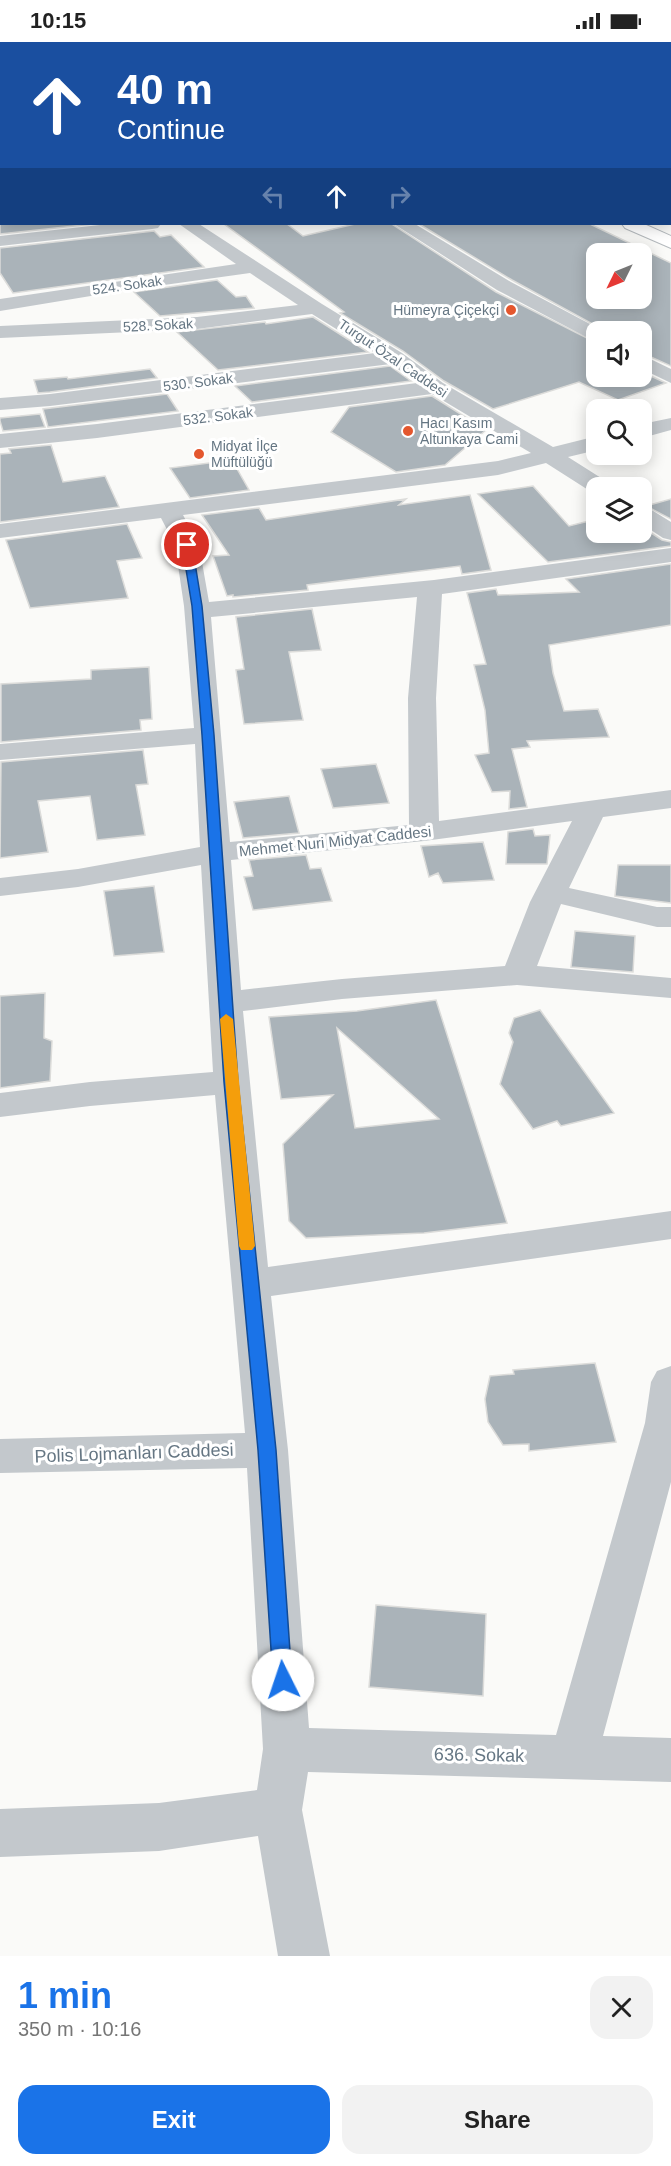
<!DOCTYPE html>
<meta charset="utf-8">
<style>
body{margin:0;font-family:Helvetica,sans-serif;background:#f2f2f2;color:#222;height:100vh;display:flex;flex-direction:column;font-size:22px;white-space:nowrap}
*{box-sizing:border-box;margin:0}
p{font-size:20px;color:#767676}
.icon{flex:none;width:33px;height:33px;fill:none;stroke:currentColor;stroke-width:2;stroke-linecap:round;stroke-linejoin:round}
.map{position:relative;height:1914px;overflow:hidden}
.panel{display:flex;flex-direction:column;background:#fff;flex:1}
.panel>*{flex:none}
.hud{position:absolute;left:0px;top:0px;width:672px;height:183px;box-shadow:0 3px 15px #0003;background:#1a4fa0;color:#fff;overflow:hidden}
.needle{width:39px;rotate:227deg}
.tools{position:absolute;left:586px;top:201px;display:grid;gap:12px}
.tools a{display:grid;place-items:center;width:66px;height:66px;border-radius:12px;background:#fff;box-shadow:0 3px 15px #0003;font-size:30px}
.pin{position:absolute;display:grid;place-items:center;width:51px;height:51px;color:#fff;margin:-26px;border:3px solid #fff;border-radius:50%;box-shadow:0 2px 6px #0007}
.me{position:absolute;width:66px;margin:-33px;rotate:356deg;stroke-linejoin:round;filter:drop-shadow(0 0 4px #0008)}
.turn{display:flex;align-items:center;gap:21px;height:126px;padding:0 18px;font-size:27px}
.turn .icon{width:78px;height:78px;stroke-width:2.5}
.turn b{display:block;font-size:42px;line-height:51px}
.lanes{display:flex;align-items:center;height:57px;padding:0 18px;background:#0003;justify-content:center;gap:30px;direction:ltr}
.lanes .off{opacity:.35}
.round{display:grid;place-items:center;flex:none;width:63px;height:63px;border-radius:18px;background:#f2f2f2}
.summary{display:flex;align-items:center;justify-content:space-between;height:102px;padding:0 18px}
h1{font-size:36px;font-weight:600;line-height:45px;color:#1a73e8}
.cta{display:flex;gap:12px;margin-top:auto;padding:12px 18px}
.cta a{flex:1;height:69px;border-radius:18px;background:#1a73e8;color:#fff;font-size:24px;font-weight:600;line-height:69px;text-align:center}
.cta a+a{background:#f2f2f2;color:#222}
.status{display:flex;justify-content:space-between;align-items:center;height:42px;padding:0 30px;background:#fff;direction:ltr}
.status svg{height:16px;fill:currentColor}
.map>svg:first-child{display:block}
.building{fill:#aab3b9;stroke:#dcdcda;stroke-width:1.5;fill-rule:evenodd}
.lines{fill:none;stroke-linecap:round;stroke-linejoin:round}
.major-casing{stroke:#b5babe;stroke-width:2}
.minor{fill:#c3c8cc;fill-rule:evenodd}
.major{fill:#fff;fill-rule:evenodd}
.route{fill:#1a73e8;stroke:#114b97;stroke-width:1.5}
.slow{fill:#f59e0b}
.poi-dot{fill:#e4572e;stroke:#fff;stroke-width:2}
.labels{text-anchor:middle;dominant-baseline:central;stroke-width:6;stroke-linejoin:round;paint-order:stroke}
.far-street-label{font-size:14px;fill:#657683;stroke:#fff}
.far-poi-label{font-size:14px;fill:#657683;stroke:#fff;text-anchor:start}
.street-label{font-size:15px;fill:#657683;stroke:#fff}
.near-street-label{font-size:18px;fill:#657683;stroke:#fff}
</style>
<div class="status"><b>10:15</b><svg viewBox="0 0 49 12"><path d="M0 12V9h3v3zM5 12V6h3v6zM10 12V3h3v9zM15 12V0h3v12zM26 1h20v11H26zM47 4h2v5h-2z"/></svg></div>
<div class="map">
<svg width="671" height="1914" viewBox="0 0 671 1914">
<rect width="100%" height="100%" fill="#fafaf8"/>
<path class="building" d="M0,182H93L0,192Z
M224,182H287L303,194L355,182H392L496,250L597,301V334H642V330L666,341L618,358L579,340L493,367L444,339L403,309L340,271L344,270Z
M419,182H590L671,221V324L642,311V290H607L512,238ZM597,212H642V256H597Z
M154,189L160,195L171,193L204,225L13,251L0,231V206Z
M217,238L236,255L246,254L254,266L160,274L134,250Z
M313,275L368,310L218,328L177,290L265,280L266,282Z
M390,324L411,339L252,360L235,344Z
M150,327L157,336L50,350L38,351L34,338L67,335L68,337Z
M167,352L178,369L48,385L43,367Z
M432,354L467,376H464L486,388L445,423L396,430L331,390L349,365Z
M40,372L45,385L3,389L0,379V376Z
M51,403L63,440L105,434L119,465L0,480V412L11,411L9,407Z
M232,418L249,448L190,456L170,426Z
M533,444L569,484L597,477V490H642V485L662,498L671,500V504L548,520L478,452Z
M470,453L491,528L462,532L460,524L307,543L308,548L233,555V553L227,554L213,514L229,513L202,473L259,466L266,478L406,457L399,463Z
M671,457V477L646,464Z
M127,482L142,516L117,519L128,556L30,566L6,498Z
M671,522V583L549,603L553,631L564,669L598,667L609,695L527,699L530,705L512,707L527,765L509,767L510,749L492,750L475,713L489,711L485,668L474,623L486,622L467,551L496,547L498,553L579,550L566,537Z
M312,567L321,608L289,610L303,678L244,682L236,628L244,627L236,575Z
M149,625L152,677L140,678L141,688L1,700V642L91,637V628Z
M143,708L148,742L136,743L145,793L97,798L90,754L38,759L48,810L0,816L1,720Z
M376,722L389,761L333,766L321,727Z
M289,754L299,791L243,796L234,760Z
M533,787L535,794L550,793L547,822H506L508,790Z
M483,800L494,838L443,841L438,831L429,835L421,804Z
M306,813L310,827L321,826L332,859L253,868L244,835L253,834L249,818Z
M618,823H671V861L615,854Z
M154,844L164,910L114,914L104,849Z
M575,889L635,894L633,930L571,925Z
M45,951L44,996L52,999L50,1039L0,1046V954Z
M436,958L507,1181L424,1191L306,1196L289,1179L283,1102L333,1053L281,1057L269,975L357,969ZM337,986L439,1077L355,1086Z
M540,968L614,1071L561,1084L557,1079L533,1087L500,1042L513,1000L509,991L514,976Z
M595,1321L616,1400L529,1409V1402L503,1403L488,1380L485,1357L490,1334L514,1332L513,1328Z
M376,1563L486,1572L483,1654L369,1645Z"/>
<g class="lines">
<g class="major-casing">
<path id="major" d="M250,0H267L268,2H251Z
M622,182H644L671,194V206L625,186Z"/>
</g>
<path class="minor" d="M69,0H85L86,2H70Z
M498,0H515L516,2H499Z
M664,0H671V6L670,2H663Z
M670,46H671V56H670Z
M0,55L2,56V65H0Z
M670,75L671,76V86H670Z
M670,135H671V145H670Z
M0,137H2V147H0Z
M109,182H161L158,186L152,187L0,204V194Z
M179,182H199L322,262L402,311L443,341L553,405L597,394V408L568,415L609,441L612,446H597V452L593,451L546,421L498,433L183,473L199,503L209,560L434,538L671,506V520L442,552L436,656L439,779L671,748V766L603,775L569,846L657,865H671V885H657L561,862L537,924L671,936V956L517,943L342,957L243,969L268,1225L671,1169V1197L271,1254L288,1408L309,1686L556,1693L645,1381L651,1340L657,1329L671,1324V1440L603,1694L671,1696V1740L308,1730L302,1768L330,1914H278L258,1794L159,1809L0,1815V1767L159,1761L257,1748L263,1707L247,1426L0,1431V1397L245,1391L215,1053L90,1064L0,1075V1051L90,1040L213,1030L201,823L78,845L0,854V836L78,827L200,805L195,702L0,718V702L194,686L184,564L175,503L161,476L0,496V482L498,419L531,411L432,352L97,396L0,406V392L97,382L417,341L391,322L50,364L0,368V356L50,352L375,311L312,272L197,287L0,296V284L197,275L298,263L250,231L121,249L0,269V257L236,222ZM417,555L408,656L409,783L230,800L211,575ZM572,779L530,860L505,924L342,937L241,948L231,818L424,799Z
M394,182H415L511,240L605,290H597V299L590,297L497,248Z
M642,313L671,327V341L642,327Z
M671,376V388L642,396V382Z
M642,465L650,467L671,480V498L663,496L642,482Z"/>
<use href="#major" class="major"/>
</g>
<path class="route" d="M187,500L192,503L202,564L214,693L238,1040L276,1408L292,1638L290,1644L283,1647L276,1644L273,1638L258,1408L224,1040L202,693L192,564L182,503Z"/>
<path class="slow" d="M226,972L233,977L255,1204L252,1208H241L239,1204L220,977Z"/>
<g class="poi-dot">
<circle cx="511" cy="268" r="6"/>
<circle cx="408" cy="389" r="6"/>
<circle cx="199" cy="412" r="6"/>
</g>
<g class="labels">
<g class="far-street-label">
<text transform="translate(127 243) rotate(-8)">524. Sokak</text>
<text transform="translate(158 283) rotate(-3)">528. Sokak</text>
<text transform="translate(393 316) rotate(34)">Turgut Özal Caddesi</text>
<text transform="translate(198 340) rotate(-7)">530. Sokak</text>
<text transform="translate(218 374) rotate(-7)">532. Sokak</text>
</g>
<g class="far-poi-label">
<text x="499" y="268" text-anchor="end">Hümeyra Çiçekçi</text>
<text x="420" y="381">Hacı Kasım<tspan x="420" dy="16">Altunkaya Cami</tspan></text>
<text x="211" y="404">Midyat İlçe<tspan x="211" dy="16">Müftülüğü</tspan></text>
</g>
<g class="street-label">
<text transform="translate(335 799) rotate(-6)">Mehmet Nuri Midyat Caddesi</text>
</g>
<g class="near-street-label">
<text transform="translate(134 1411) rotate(-2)">Polis Lojmanları Caddesi</text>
<text transform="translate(479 1713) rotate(1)">636. Sokak</text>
</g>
</g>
</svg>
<div class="tools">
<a><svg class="needle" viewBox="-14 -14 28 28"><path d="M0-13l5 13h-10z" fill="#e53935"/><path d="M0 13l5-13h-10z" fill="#767676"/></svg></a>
<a><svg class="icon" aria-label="sound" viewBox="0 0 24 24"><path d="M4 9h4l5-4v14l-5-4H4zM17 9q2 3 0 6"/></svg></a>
<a><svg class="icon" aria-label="search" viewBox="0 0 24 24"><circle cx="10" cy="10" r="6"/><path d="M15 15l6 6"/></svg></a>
<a><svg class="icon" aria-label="layers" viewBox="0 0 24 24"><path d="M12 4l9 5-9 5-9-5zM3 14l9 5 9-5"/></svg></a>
</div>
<div class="pin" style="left:187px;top:503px;background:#d93025"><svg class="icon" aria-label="arrive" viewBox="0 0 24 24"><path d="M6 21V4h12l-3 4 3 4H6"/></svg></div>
<svg class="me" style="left:283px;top:1638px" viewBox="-20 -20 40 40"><circle r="19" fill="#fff"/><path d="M0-13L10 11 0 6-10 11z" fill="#1a73e8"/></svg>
<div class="hud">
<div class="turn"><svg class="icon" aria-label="ahead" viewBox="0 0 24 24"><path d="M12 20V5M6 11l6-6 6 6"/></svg><div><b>40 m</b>Continue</div></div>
<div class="lanes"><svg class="icon off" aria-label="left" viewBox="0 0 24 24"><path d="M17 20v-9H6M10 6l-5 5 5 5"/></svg><svg class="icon" aria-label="ahead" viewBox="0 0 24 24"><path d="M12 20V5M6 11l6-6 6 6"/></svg><svg class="icon off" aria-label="right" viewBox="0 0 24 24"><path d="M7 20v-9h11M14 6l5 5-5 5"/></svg></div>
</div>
</div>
<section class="panel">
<div class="summary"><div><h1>1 min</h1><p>350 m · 10:16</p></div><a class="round"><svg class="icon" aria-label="close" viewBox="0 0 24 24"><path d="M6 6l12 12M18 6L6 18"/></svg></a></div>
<div class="cta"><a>Exit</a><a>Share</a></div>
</section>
